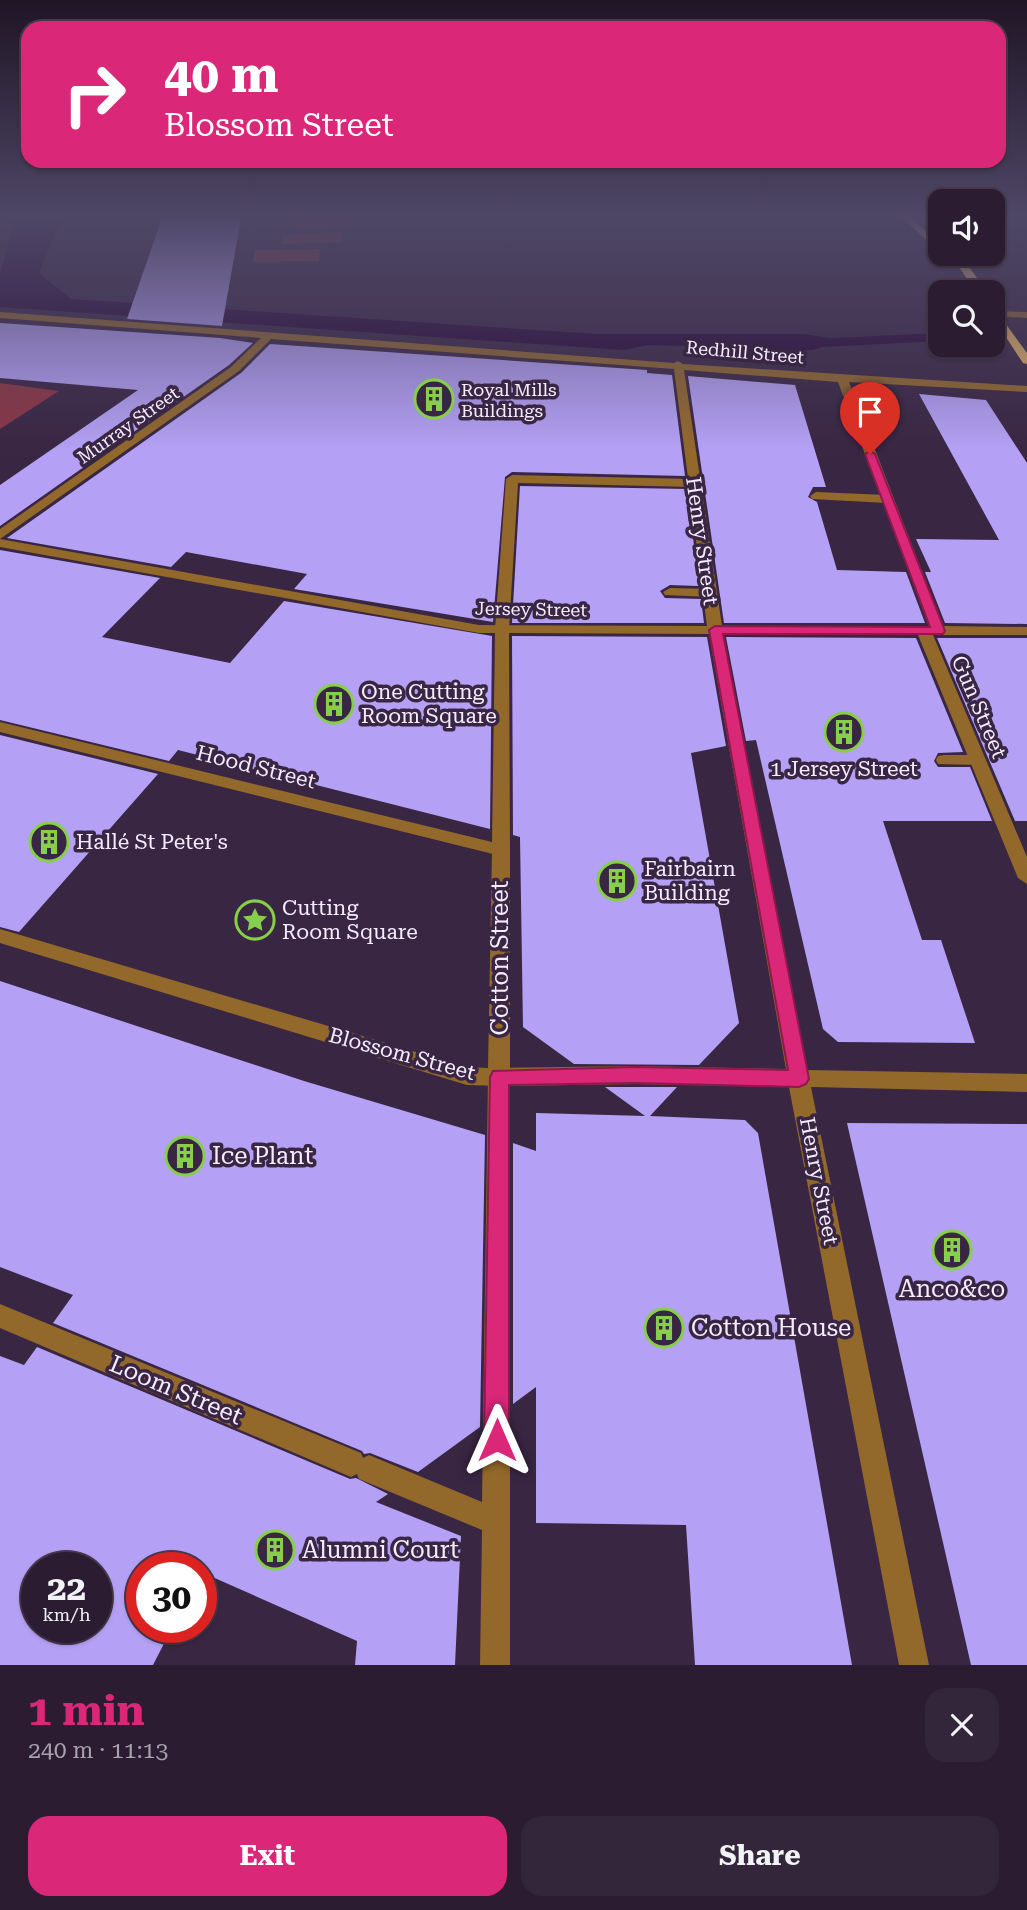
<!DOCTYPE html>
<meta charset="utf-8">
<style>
body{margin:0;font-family:"Roboto Serif",serif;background:#33253a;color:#f1f3f6;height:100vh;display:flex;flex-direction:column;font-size:26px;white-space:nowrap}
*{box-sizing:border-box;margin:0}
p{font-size:23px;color:#a6a1ac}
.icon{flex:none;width:38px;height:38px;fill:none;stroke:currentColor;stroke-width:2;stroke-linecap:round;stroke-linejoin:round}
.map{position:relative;height:1665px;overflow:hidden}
.details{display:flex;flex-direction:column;background:#2b1c32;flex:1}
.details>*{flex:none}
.hud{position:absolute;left:21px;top:21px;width:985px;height:147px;border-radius:21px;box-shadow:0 2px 5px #0004,0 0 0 2px #473a4d;background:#db2777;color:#fff;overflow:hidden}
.tools{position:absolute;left:928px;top:189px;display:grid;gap:14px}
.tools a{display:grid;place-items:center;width:77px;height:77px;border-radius:14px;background:#2b1c32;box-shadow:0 2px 5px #0004,0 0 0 2px #473a4d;font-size:35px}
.speed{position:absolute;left:21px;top:1552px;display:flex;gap:14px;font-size:35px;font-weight:700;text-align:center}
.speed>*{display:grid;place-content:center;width:91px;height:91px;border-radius:50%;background:#2b1c32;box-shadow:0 2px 5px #0004,0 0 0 2px #473a4d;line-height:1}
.speed small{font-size:18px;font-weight:400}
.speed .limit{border:10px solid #d22;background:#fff;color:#111}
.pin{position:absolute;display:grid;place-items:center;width:60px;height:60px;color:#fff;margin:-72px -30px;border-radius:50% 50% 50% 0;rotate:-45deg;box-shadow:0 0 7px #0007}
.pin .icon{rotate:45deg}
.me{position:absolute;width:77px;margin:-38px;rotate:0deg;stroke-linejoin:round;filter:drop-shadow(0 0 5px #0008)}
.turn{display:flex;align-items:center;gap:24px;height:147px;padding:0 28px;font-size:32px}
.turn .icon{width:91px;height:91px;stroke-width:2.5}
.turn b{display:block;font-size:49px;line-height:60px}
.round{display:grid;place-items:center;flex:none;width:74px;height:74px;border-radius:21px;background:#33253a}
.head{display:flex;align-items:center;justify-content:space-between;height:119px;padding:0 28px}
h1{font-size:42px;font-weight:700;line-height:52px;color:#db2777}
.button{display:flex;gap:14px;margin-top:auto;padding:14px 28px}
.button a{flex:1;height:80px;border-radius:21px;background:#db2777;color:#fff;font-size:28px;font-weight:700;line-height:80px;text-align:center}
.button a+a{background:#33253a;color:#f1f3f6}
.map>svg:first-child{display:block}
.green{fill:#8b3643}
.water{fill:#280737}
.building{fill:#b4a1f5;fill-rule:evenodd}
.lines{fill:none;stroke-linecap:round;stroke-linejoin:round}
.service{fill:#93682b;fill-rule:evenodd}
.pedestrian{fill:#93682b;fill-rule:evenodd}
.minor{fill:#93682b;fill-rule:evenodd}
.trunk{fill:#edb565;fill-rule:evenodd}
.route{fill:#db2777;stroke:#8e194d;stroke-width:2}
.labels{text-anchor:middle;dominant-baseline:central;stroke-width:7;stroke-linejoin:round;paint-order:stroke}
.far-street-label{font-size:18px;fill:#f7ebff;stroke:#392643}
.far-poi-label{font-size:18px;fill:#f7ebff;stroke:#392643;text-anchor:start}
.street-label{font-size:21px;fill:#f7ebff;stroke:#392643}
.poi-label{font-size:21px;fill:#f7ebff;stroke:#392643;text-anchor:start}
.near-street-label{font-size:24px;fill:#f7ebff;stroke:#392643}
.near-poi-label{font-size:24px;fill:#f7ebff;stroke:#392643;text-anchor:start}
</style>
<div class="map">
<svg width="1027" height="1665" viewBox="0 0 1027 1665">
<rect width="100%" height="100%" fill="#392643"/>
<path class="green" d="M297,218H352L351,228L295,229Z
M342,232V242L282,244L283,234Z
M320,249L319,261L253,262L255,250Z
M0,383L59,391L0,429Z"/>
<path class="water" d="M16,218H66L56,232L39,273L71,299L596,334H804L830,338L940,333V341L822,347L813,350L713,352L685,346L648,345L624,350L0,307V273Z"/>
<path class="building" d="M162,218H241L222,326L127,319Z
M0,323L220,338L253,343L229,365L0,526V485L138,390L0,378Z
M270,344L647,370V373L672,375L685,476L512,472L505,477L493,622L294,589L307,574L186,552L171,567L7,538L241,373Z
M688,376L795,385L826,487H813L808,497L817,502L837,570L906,572L925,623H724Z
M919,394L986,400L1027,463V624L945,623L925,572H931L916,539L999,540Z
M520,486L687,489L699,586L670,585L660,591L665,598L701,599L704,623H512Z
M0,550L160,578L102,637L230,663L284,601L492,636L490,829L178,750L169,761L0,720Z
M512,636L707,637L726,746L691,753L739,1023L699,1065L574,1064L523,1027L520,837L513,835Z
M726,637L916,638L963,752L938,753L934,761L938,767H970L992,821H883L922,940H941L975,1043L838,1042L823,1029L756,740L746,741Z
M937,638H1027V821H1015Z
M0,735L158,774L19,932L0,927Z
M0,981L304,1081L485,1135L480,1427L418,1472L370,1453L364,1454L362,1451L53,1323L73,1295L0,1267Z
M605,1087H677L650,1116L745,1120L758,1133L852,1665H695L686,1525L536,1523V1387L513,1404V1143L536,1151V1113L645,1116Z
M847,1123L1027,1124V1665H971Z
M37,1347L350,1479L356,1478L388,1494L376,1502L461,1536L455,1665H355L357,1641L201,1572V1568H142V1628H172L153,1665H0V1356L24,1365ZM37,1568H96V1628H37Z"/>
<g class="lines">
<path class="service" d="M997,311L1027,312V318L994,316L992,314Z
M512,475L694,479L700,483L694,487L518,483L509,629L502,633L495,629L506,479Z
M816,492L887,495L893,499L887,503L812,499L810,496Z
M670,588L710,589L717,593L710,597L665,595L663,592Z
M944,755H978L986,760L978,765L938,764L936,760L938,756Z"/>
<path class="pedestrian" d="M501,844L510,850V1077L507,1083L499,1086L467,1085L0,943V929L467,1067L488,1068L492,850Z"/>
<path class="minor" d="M0,312L674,363L678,361L683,364L1027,386V392L849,382L943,626L1027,627V635H933L1027,857V884L1018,878L918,635L723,634L807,1070L1027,1074V1092L811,1087L929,1665H899L789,1087L636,1084L510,1086V1665H480L482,1530L359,1479L357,1474L351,1477L0,1328V1304L361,1453L363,1458L369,1455L482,1502L488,1077L491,1071L499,1068L636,1066L786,1069L709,634L509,633L510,850L501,856L0,732V722L492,842L495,633H479L0,547V539L479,625L707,626L674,369L271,339L239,371L0,539V529L231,367L261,338L0,318ZM684,370L838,382L929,626H722Z"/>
<path class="trunk" d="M903,218H912L940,245V253Z
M941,254C964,253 975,275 986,292H976L957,264Z
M992,305L1027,353V364L1023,363L992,316Z"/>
</g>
<linearGradient id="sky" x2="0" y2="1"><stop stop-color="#1f1525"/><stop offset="0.48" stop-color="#4e4766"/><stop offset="1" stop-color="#4e4766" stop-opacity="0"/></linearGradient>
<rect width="1027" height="451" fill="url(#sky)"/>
<path class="route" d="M870,451L875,454L945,631L943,634H723L809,1079L806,1084L799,1087L636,1083L509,1085V1440L505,1449L497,1452L488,1449L484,1440L490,1077L493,1071L636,1067L788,1070L709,630L715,626L930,627L865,454Z"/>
<defs>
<g id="building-ring" transform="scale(2.0125)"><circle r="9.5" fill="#392643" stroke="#87cf4a" stroke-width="1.5"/><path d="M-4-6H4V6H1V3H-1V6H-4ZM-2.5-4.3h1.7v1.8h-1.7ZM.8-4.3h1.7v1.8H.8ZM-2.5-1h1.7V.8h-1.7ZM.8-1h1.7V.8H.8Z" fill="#87cf4a"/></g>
<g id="sight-ring" transform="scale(2.0125)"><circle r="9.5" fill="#392643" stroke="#87cf4a" stroke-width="1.5"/><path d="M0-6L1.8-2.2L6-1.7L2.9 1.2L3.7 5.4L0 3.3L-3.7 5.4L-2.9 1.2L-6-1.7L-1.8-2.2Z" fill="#87cf4a"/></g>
</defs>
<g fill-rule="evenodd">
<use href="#building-ring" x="434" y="399"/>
<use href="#building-ring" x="334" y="704"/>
<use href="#building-ring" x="844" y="732"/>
<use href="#building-ring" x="49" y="842"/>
<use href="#building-ring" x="617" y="881"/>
<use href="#sight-ring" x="255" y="920"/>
<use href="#building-ring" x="185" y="1156"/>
<use href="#building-ring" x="952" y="1250"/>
<use href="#building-ring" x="664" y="1328"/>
<use href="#building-ring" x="275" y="1550"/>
</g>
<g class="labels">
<g class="far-street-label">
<text transform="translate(745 352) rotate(5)">Redhill Street</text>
<text transform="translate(128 425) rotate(-35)">Murray Street</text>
<text transform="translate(531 609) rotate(1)">Jersey Street</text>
</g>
<g class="far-poi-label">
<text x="461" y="389">Royal Mills<tspan x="461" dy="21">Buildings</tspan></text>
</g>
<g class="street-label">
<text transform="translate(702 541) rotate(82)">Henry Street</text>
<text transform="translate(979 707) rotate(67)">Gun Street</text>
<text transform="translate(256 767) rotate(14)">Hood Street</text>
<text transform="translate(402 1054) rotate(15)">Blossom Street</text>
<text transform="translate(819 1181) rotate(79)">Henry Street</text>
</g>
<g class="poi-label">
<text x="361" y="692">One Cutting<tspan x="361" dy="24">Room Square</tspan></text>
<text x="844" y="769" text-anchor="middle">1 Jersey Street</text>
<text x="76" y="842">Hallé St Peter's</text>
<text x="644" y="869">Fairbairn<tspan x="644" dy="24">Building</tspan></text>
<text x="282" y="908">Cutting<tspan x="282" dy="24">Room Square</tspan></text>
</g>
<g class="near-street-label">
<text transform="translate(500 958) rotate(-90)">Cotton Street</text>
<text transform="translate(176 1390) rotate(23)">Loom Street</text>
</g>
<g class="near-poi-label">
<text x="212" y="1156">Ice Plant</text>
<text x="952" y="1289" text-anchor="middle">Anco&amp;co</text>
<text x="691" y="1328">Cotton House</text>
<text x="302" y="1550">Alumni Court</text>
</g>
</g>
</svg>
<div class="tools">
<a><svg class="icon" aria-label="sound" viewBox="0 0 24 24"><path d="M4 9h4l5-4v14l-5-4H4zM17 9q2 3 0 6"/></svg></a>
<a><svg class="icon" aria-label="search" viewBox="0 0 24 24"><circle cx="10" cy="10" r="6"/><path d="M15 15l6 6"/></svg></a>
</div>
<div class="speed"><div>22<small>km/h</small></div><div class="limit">30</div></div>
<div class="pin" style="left:870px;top:454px;background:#d93025"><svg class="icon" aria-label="arrive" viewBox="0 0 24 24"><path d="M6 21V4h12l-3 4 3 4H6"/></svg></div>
<svg class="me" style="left:497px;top:1440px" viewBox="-20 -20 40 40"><path d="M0-17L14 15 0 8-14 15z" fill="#db2777" stroke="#fff" stroke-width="4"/></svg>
<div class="hud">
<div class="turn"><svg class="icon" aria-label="right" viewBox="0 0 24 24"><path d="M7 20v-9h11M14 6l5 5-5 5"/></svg><div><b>40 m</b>Blossom Street</div></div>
</div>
</div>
<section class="details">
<div class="head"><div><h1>1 min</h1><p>240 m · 11:13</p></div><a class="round"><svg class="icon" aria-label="close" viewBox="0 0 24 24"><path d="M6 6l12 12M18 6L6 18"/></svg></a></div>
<div class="button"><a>Exit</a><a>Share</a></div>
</section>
